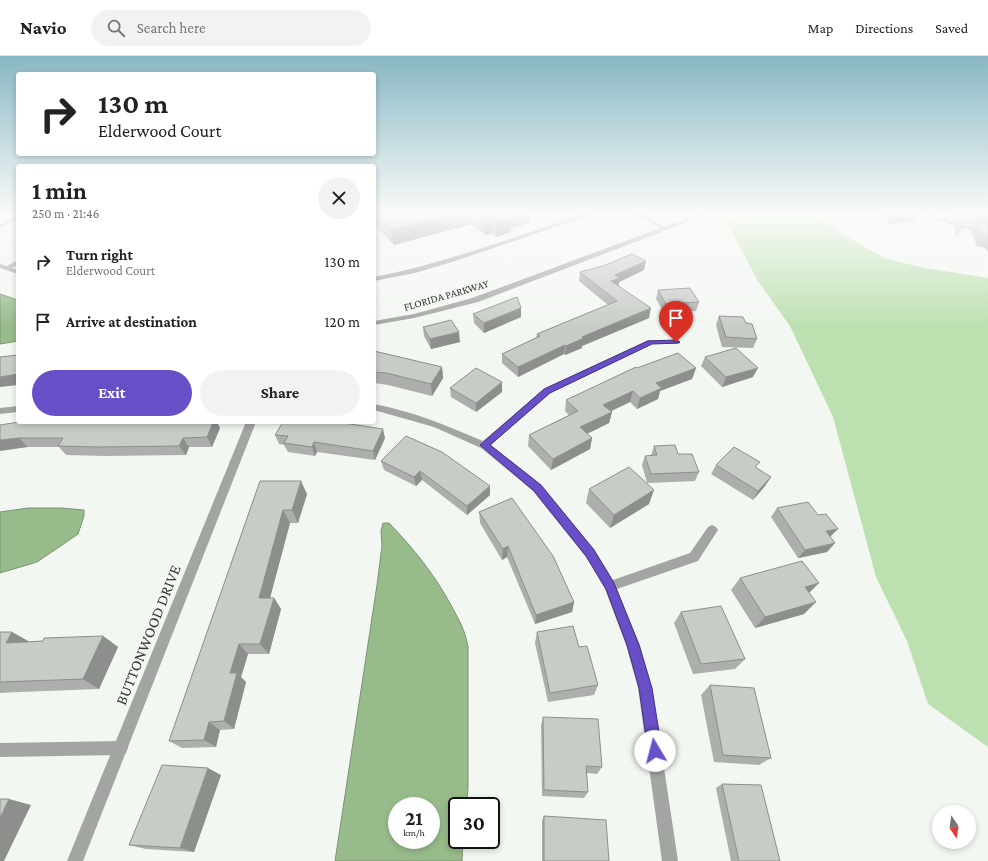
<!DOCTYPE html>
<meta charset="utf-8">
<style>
body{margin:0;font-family:"Crimson Pro",serif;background:#f2f2f2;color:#222;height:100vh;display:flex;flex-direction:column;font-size:15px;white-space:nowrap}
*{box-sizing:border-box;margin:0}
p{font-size:13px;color:#767676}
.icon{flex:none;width:22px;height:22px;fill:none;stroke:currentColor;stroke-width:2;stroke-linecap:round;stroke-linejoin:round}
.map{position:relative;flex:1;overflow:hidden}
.side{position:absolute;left:16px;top:108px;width:360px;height:260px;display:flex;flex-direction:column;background:#fff;border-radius:4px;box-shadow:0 2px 6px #0003}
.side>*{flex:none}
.top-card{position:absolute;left:16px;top:16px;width:360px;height:84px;border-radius:4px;box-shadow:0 2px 6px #0003;background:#fff;color:#222;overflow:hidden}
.needle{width:26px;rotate:167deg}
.controls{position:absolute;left:932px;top:749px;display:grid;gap:8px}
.controls a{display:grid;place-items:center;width:44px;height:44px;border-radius:50%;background:#fff;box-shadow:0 2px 6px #0003;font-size:20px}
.speed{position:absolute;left:388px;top:741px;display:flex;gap:8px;font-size:20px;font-weight:700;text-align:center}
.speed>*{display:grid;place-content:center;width:52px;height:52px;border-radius:50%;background:#fff;box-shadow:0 2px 6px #0003;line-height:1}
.speed small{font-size:10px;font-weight:400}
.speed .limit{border:2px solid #111;border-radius:6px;background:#fff;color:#111}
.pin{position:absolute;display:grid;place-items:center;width:34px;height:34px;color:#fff;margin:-41px -17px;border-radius:50% 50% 50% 0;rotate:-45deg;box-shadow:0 0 4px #0007}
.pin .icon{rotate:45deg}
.me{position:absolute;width:44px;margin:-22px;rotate:352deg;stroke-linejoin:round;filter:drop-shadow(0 0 3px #0008)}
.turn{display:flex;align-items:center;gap:14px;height:84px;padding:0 16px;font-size:18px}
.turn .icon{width:52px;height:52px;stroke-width:2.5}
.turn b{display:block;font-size:28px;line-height:34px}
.round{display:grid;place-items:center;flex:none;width:42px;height:42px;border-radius:21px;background:#f2f2f2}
.headline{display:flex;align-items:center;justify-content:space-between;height:68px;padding:0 16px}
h1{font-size:24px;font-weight:700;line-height:30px}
.button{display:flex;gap:8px;margin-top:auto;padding:8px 16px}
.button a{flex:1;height:46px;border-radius:24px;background:#684fc8;color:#fff;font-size:16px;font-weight:700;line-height:46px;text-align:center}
.button a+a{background:#f2f2f2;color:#222}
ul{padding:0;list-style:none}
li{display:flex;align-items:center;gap:12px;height:60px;padding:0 16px}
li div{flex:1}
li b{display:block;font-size:15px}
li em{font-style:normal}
header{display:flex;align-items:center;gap:24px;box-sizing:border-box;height:56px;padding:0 20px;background:#fff;border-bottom:1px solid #e0e0e0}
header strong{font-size:19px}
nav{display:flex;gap:22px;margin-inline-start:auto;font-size:14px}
.search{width:280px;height:36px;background:#f2f2f2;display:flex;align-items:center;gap:10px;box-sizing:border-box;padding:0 14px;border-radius:22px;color:#767676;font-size:15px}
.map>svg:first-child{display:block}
.green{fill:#bce0b0}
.water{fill:#98bb8c;stroke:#7a9372;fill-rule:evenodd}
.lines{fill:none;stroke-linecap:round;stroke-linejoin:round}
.stream{fill:#7a9372;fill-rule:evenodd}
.service{fill:#a3a5a3;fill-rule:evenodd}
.minor{fill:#a3a5a3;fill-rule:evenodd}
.tertiary{fill:#a3a5a3;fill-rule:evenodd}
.wall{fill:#acafab}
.shaded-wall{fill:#8c8f8b}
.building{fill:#c8ccc7;stroke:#8c8f8b}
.route{fill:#684fc8;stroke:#443382}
.labels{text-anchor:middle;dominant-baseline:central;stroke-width:3.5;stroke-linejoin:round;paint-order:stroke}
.far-street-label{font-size:11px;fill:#353735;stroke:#f3f7f2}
.near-street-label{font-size:16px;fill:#353735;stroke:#f3f7f2}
</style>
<header>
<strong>Navio</strong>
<div class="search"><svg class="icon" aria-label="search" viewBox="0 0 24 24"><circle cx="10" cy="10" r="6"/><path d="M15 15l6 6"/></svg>Search here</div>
<nav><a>Map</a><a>Directions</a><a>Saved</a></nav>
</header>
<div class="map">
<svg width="988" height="805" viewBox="0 0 988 805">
<rect width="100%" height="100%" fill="#f3f7f2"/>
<path class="green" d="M740,159H815L844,179L886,203L925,212L988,222V691L928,648L907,585L876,521L833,361L790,270L758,225L727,167Z"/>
<path class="water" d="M0,238L18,244V285L0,288Z
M28,452H62L84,454V460L78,478L62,489L37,506L0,517V456Z
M383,467H389C414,493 435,519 452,551C460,566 465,574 468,591V733L466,750H457V784H463L462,805H335L377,529L382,490L381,475ZM397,750H431V784H397Z"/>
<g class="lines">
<path class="stream" d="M17,161H18V163L0,171V169Z"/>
<path class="service" d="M581,159H591L455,205L415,217L374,225V221C445,207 512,182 581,159Z
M635,159H644L669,173L664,174Z"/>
<path class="minor" d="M925,159H935L964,169L988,173V177L961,172Z
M18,204V209L6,214L3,212Z
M648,284H676L680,286L676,288H652L550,337L491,389L541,429L594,493L613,524L690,497L708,471L712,469L716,471L718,474L698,505L617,533L640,589L652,632L678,805H662L638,632L626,589L605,533L586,501L533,435L481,392L434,371L374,354V348C412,355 448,370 483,385L544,333Z
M18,350V356L0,358V352Z
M121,685L126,687L128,692L126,697L121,699L0,701V687Z"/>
<path class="tertiary" d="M696,159H706L478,246L414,262L374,269V265L414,258L472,242Z
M0,208L18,214V218L0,212Z
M246,366H256L83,805H67Z"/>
</g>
<path class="wall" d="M374,159H531L530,167L511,172V176L496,181L492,178L485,179L471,168L394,189L378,172L376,161Z
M878,159H916L913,165L890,168Z
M953,159H988V195H987L985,192L977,190L971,175L975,170L969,168L968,166L966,168L956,180L955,171L959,165L954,164Z
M644,214L619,226L618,230L649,262L582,290V292L565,299L564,298L518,321L502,307V298L536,282L537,278L608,249L579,225L580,216Z
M658,234L699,246L696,255L664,257L656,243Z
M521,252V261L484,277L474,267L473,258Z
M719,260L746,267L757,283L753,292L722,291L716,269Z
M423,271L460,286L431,293L424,280Z
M374,295L442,311L443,322L432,340L388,329L374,327Z
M705,301L753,321L722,331L701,310Z
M637,312H696L692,323L660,335L658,343L637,353L630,346L611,355L612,356L609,367L587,378L592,382L590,393L551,414L528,390L529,379L569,359L565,355L566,344Z
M450,332L502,336L476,356L451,341Z
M0,369L220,372L212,391H189L186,399L105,400L66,399L59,391H28Z
M275,379L385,382L375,404L317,396L315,400L288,396L284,389L279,388Z
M654,390L678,398L699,416L695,425L647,427L642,409L645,400H651Z
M381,405L490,430V439L467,459L422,424L416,430L384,414Z
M716,409L757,412L771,421L765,430L753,444L711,418Z
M260,425L307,438L298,467H290L270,542H274L281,553L269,598H248L241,621L246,626L234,673L220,674L216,691L182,692L169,685Z
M589,433L649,448L610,472L586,447Z
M777,452L818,459L830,481L835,487L827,496L798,502L771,461Z
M479,456L574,546L572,556L535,568L507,501L502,504L480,467Z
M740,522L809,537L804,558L755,572L731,534Z
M681,556L745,603L735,613L693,618L674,567Z
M0,576H12L29,586L103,580L118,591L99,633L20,636L0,637Z
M537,576L579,591L598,629L594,639L548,646L535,587Z
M710,629L771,702L759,709L714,706L701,639Z
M543,661L602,711L597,718L587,717L588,736L584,742L542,740L541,669Z
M221,719L194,796L146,793L129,789Z
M722,728L780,805H731L716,732Z
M544,760L609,805H542V765Z"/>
<path class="shaded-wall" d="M446,159H470L471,168L394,189L391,174Z
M508,159H531L530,167L511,172V176L496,181V166Z
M894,159H916L913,165L890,168Z
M492,163V178L485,179V165Z
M646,205L644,214L619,226L618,232L611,225L615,219Z
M521,252V261L484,277V267Z
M651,252L649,262L582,290V292L565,299L566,290L582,281Z
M459,276L460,286L431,293L430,283Z
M565,289L564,298L518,321V311Z
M442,311L443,322L432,340L431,328Z
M696,312L692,323L660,335L658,343L637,353L640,342L656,327Z
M758,312L753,321L722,331L726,321Z
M18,318V329L0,331V321Z
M502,326V336L476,356V347Z
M633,335L630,346L601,360L603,349Z
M612,356L609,367L578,382L580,371Z
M213,366H217L220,372L212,391L207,381Z
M383,373L385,382L375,404L373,395Z
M19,382L28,391L0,395V384Z
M183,382L189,391L186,399L179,390Z
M592,382L590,393L551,414L553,403Z
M314,386L317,396L315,400L312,391Z
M420,415L422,424L416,430L414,421Z
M771,421L765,430L753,444L758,435Z
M301,425L307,438L298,467L292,454Z
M490,430V439L467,459V450Z
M654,434L649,448L610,472L614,459Z
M283,454L290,467L267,553L259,542Z
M838,473L830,481L826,475Z
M835,487L827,496L798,502L805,494Z
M508,490L507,501L502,504L503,493Z
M819,527L807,539L805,531Z
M274,542L281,553L269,598L260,588Z
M574,546L572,556L535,568L536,559Z
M816,546L804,558L755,572L765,561Z
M12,576L30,586L6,587Z
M103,580L118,591L99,633L83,623Z
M239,588L248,598L241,621L246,626L234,673L224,665L230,617Z
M209,666L220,674L216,691L204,684Z
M208,712L221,719L194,796L180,792Z
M9,743L31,749L4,805H0V762Z"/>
<path class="building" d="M377,159H446L391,174Z
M478,159H509L512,161L496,166L492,163L485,165Z
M974,159H988V162L974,160Z
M961,163L967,165L962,172Z
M977,167L988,169V182H983Z
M632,198L646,205L615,219L620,222L611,225L651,252L582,281L584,282L566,290L565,289L518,311L502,298L540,280L537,278L617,245L580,216L603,210Z
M690,232L699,246L666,248L658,234Z
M517,241L521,252L484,267L473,258Z
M719,260L743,261L746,267L752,268L757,283L726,281Z
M451,264L459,276L430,283L423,271Z
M736,292L758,312L726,321L705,301Z
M374,295L442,311L431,328L386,317L374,316Z
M678,297L696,312L656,327L662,332L640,342L633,335L603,349L612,356L580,371L592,382L553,403L529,379L578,355L566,344L636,311L637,312Z
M18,299V318L0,321V301Z
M476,312L502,326L476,347L450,332Z
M19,366H213L207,381L183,382L179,390L98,391L58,390L63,382H19L0,384V369Z
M283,366H337L383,373L373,395L314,386L312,391L284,387L288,380L275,379Z
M406,380L442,396L490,430L467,450L420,415L414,421L381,405Z
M675,389L678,398H692L699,416L651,418L645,400L657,399L654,390Z
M734,391L760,406L755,411L771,421L758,435L716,409Z
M629,411L654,434L614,459L589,433Z
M260,425H301L292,454H283L259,542H274L260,588H239L230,617H237L224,665L209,666L204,684L169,685Z
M512,442L553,500L574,546L536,559L508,490L503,493L479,456Z
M808,446L818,459L826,458L838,473L826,475L835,487L805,494L777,452Z
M802,505L819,527L805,531L816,546L765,561L740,522Z
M721,550L745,603L701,608L681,556Z
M573,570L579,591L587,590L598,629L550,637L537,576Z
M0,576H12L6,587L43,585L44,582L103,580L83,623L0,626Z
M710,629L754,632L771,702L723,699Z
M543,661L598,663L602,711L586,710L588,736L544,734Z
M162,709L208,712L180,792L129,789Z
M722,728L761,729L780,805H739Z
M0,743H9L0,762Z
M544,760L606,764L609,805H544Z"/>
<linearGradient id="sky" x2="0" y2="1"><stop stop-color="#88b7c3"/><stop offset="0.58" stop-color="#fafbf9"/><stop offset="1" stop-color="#fafbf9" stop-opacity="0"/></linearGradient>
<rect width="988" height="272" fill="url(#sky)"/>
<path class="route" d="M676,284L680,286L679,287L652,288L550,337L490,389L541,429L594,494L614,527L639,589L652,632L662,695L660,699L655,701L650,699L648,695L639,632L627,589L606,533L586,500L534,435L480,389L544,333L648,285Z"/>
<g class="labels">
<g class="far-street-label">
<text transform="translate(446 239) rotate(-16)">FLORIDA PARKWAY</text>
</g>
<g class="near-street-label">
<text transform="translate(148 579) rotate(-68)">BUTTONWOOD DRIVE</text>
</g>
</g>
</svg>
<div class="controls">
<a><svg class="needle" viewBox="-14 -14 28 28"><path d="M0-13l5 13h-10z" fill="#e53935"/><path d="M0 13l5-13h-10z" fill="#767676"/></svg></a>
</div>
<div class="speed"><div>21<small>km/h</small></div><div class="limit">30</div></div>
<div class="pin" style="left:676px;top:286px;background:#d93025"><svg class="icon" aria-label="arrive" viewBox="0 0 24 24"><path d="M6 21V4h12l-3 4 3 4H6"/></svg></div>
<svg class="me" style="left:655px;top:695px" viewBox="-20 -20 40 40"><circle r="19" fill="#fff"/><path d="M0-13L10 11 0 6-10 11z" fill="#684fc8"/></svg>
<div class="top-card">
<div class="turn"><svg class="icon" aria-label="right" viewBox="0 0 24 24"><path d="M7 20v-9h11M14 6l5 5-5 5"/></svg><div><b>130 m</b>Elderwood Court</div></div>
</div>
<section class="side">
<div class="headline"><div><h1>1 min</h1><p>250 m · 21:46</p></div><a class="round"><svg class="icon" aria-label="close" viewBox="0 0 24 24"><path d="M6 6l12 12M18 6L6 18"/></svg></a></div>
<ul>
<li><svg class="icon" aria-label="right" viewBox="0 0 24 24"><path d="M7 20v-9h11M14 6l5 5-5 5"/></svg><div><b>Turn right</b><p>Elderwood Court</p></div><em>130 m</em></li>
<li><svg class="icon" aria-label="arrive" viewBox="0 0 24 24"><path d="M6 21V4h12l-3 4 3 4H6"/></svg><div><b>Arrive at destination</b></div><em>120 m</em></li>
</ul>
<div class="button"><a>Exit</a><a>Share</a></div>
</section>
</div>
